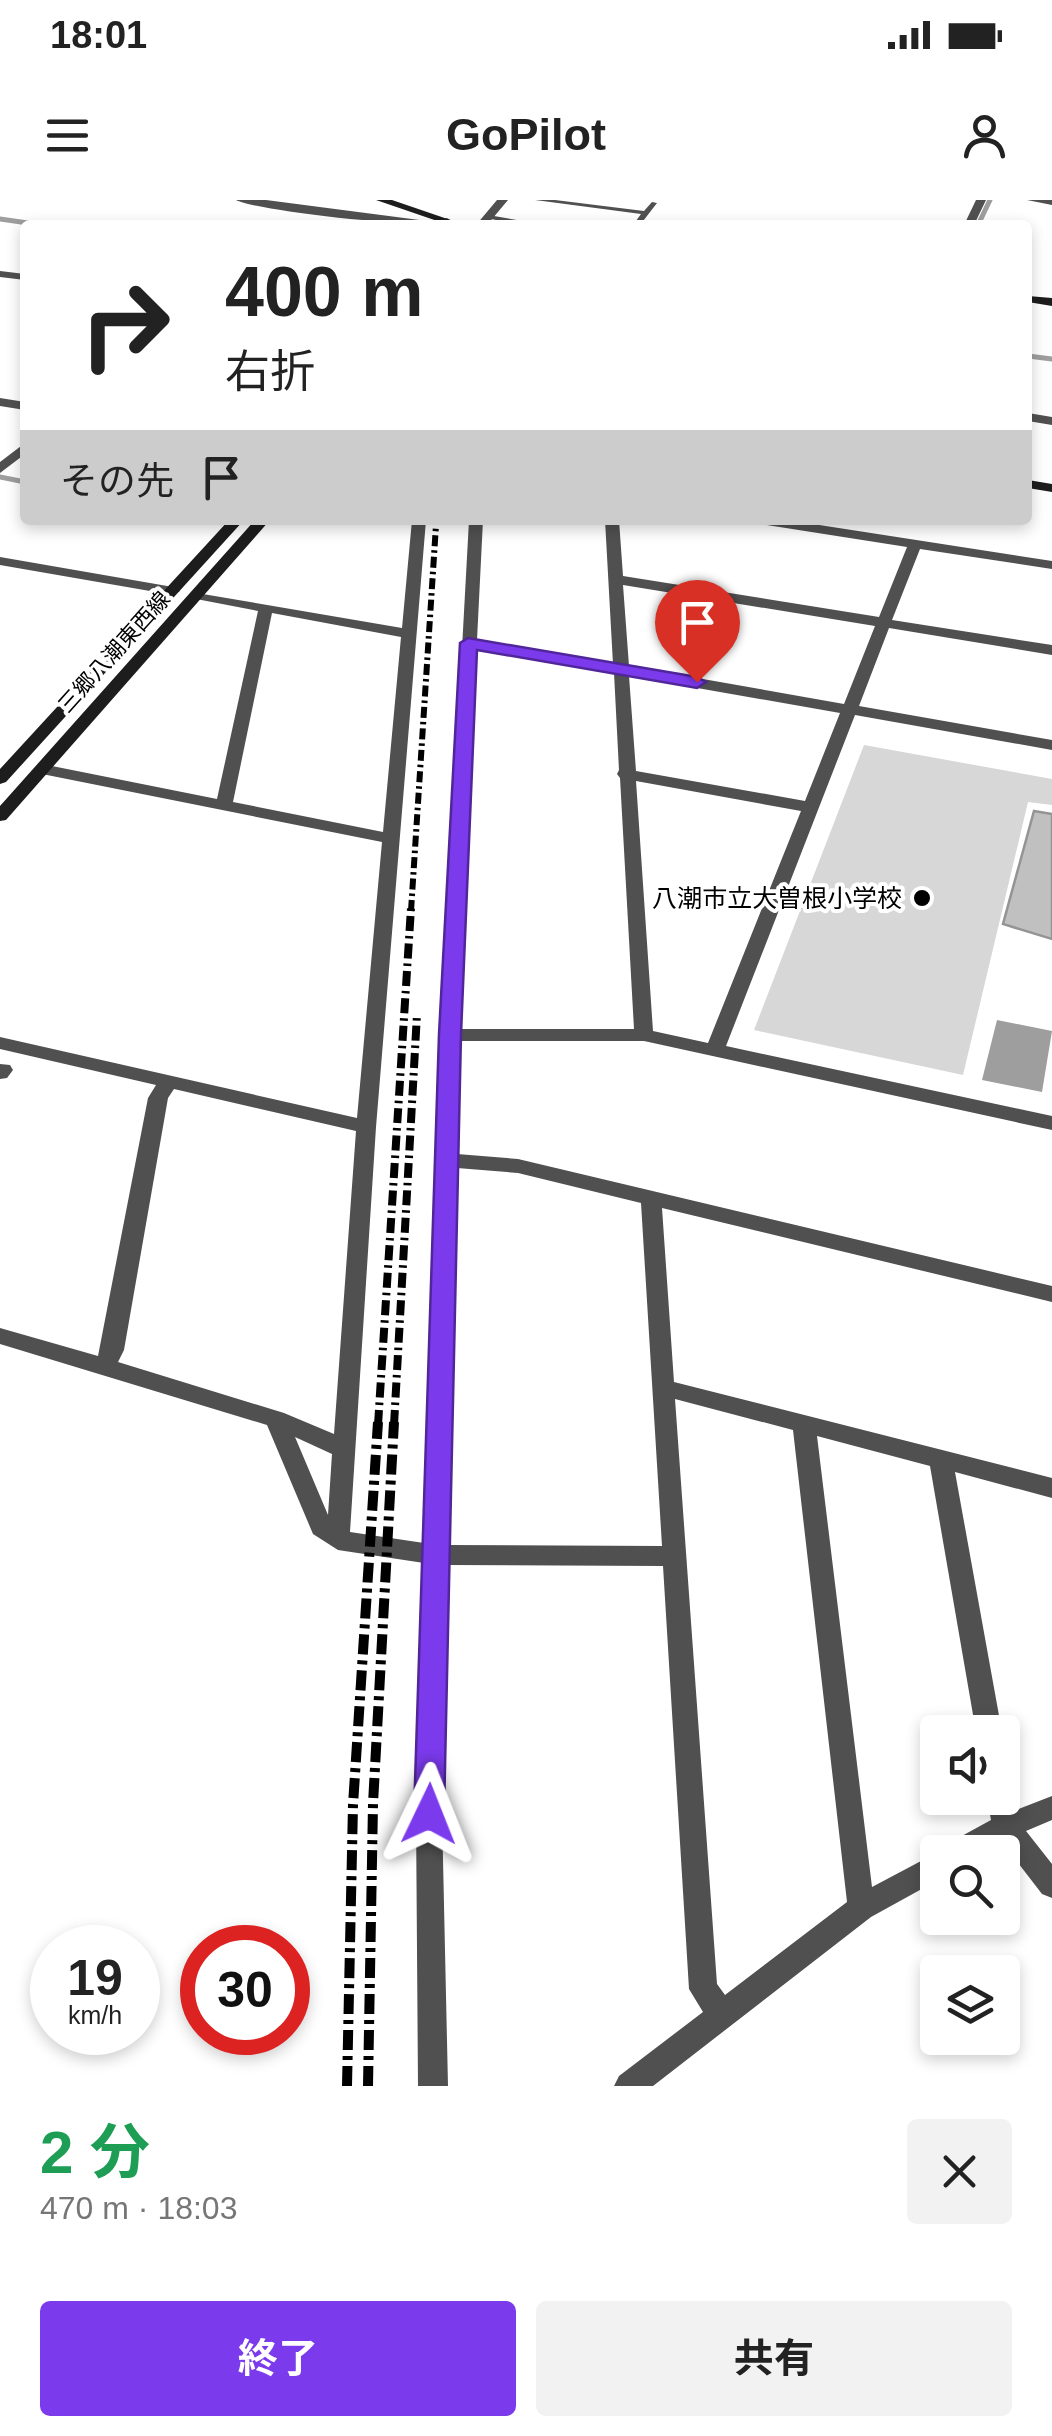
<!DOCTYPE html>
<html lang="ja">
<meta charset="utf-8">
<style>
body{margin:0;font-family:Arial,"Noto Sans JP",sans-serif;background:#f2f2f2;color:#222;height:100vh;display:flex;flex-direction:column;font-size:38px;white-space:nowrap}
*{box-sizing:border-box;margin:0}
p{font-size:32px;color:#767676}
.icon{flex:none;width:55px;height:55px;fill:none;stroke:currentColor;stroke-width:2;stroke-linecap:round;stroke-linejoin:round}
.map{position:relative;height:1886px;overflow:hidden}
.details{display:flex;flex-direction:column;background:#fff;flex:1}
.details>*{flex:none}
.guide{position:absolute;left:20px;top:20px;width:1012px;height:305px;border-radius:10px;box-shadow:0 5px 15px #0003;background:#fff;color:#222;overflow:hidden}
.fabs{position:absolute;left:920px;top:1515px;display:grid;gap:20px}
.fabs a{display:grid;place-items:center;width:100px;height:100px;border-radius:10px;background:#fff;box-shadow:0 5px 15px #0003;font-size:50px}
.speed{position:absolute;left:30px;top:1725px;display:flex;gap:20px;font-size:50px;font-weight:700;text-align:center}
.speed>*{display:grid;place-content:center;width:130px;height:130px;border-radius:50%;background:#fff;box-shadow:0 5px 15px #0003;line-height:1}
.speed small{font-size:25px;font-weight:400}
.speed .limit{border:15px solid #d22;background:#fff;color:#111}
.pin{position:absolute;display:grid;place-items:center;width:85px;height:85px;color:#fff;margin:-102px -42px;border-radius:50% 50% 50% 0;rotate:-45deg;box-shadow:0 0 10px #0007}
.pin .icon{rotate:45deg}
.me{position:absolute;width:110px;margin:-55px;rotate:2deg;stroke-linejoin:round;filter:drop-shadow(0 0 8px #0008)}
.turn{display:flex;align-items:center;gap:35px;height:210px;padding:0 40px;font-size:45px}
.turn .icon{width:130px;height:130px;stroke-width:2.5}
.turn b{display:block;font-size:70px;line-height:85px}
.then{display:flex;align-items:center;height:95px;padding:0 40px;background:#0003;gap:20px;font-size:38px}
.round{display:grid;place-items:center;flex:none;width:105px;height:105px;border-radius:10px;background:#f2f2f2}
.headline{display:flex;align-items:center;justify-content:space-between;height:170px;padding:0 40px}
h1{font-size:60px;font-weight:700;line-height:75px;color:#1e9e55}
.action{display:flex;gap:20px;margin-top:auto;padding:20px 40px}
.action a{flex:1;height:115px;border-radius:10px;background:#7c3aed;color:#fff;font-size:40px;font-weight:700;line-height:115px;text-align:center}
.action a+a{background:#f2f2f2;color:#222}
.status{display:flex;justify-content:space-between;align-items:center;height:70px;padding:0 50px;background:#fff;direction:ltr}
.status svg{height:28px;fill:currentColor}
header{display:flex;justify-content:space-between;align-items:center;height:130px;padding:0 40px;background:#fff;font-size:45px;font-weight:700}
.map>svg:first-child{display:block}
.green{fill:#d7d7d7}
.water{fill:#9e9e9e}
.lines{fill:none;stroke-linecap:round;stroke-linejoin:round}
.stream{stroke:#9e9e9e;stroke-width:5}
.building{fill:#c0c0c0;stroke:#949494;stroke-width:2.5}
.lane{fill:#505050;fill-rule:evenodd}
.street{fill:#505050;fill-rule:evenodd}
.secondary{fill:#1d1d1d;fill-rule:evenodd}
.rail-far2{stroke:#000;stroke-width:6;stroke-dasharray:11 4 2.5 4;stroke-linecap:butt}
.rail-far1{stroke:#000;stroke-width:8;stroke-dasharray:15 5 2.5 5;stroke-linecap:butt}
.rail{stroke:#000;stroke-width:10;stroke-dasharray:20 6 4 6;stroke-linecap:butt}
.route{fill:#7c3aed;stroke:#51269a;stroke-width:2.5}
.poi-dot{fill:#000;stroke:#fff;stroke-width:4}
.labels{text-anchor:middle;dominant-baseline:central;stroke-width:8;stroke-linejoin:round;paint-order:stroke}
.far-street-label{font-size:22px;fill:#000;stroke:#fff}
.poi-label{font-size:25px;fill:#000;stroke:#fff;text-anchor:end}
</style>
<div class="status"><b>18:01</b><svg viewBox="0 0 49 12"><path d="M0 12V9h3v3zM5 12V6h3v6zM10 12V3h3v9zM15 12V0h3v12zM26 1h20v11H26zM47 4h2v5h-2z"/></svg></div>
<header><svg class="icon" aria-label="menu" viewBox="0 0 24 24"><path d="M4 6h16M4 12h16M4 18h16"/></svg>GoPilot<svg class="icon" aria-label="person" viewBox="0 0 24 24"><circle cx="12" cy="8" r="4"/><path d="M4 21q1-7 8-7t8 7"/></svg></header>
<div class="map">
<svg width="1052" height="1886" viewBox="0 0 1052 1886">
<rect width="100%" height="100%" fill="#fff"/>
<path class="green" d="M864,545L1052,579V605L1028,602L963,875L754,830Z"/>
<path class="water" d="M997,820L1052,831L1042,892L982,880Z"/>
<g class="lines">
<path class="stream" d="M0,19L42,25
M978,25L990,0
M1028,156L1052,159
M0,277L25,282"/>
</g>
<path class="building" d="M1034,611L1052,614V739L1003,724Z"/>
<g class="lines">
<path class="lane" d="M535,0H555L644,11L652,2L657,3L640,25H633L641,14Z
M488,15L534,23L537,25H522L486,18V16Z"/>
<path class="street" d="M236,0H266L427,21L447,18L452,21C433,31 257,11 236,0Z
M497,0H508L487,25H476Z
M976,0H986L974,25H964Z
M1027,0H1052V5Z
M0,71L25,74V80L0,77Z
M0,198L25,202V210L0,206Z
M1028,213L1052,217V225L1028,221Z
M25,243V254L0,273V262Z
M412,320H426L376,927L350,1332L424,1343L441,835L469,320H483L477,440L613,464L605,320H619L623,376L879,417L907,347L760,324L753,320H787L1052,361V369L920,349L892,420L1052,445V455L889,428L859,506L1052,540V550L855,515L726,846L1052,916V930L644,841H459L457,954L518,959L1052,1086V1102L662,1008L674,1182L1052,1278V1298L955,1272L1002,1532H976L930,1266L817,1236L872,1687L938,1652V1680L871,1717L653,1886H614L619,1876L703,1812L689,1789L663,1366L448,1365L442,1614L448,1886H418L416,1614L424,1363L338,1350L313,1334L267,1225L0,1144V1128L98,1156L148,898L156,885L0,849V837L357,918L382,642L42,574L34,569L42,564L217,599L258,411L191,398V392L402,428ZM623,385L875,426L844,504L629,466ZM272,413L401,437L383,632L233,602ZM477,449L614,473L619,570L617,574L620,578L634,829H460ZM629,476L840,513L805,601L636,571ZM636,581L801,611L708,843L653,831ZM174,889L356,931L334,1234L284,1213L118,1162L124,1150L168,898ZM457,968L518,973L641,1003L662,1346L448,1345ZM675,1199L793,1230L847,1702L725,1795L717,1784ZM295,1237L332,1254L328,1315Z
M0,357L173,387L180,391L173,395L0,365Z
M0,864L10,865L13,870L7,878L0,879Z
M1002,1587L1009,1589L1016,1610L1052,1596V1620L1026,1631L1052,1664V1698L1042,1694L1002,1642L984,1652H946L949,1643L991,1620L987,1598H1002Z"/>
<path class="secondary" d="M376,0H392L465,25H449Z
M1028,96L1052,98V106L1028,102Z
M1028,280L1052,284V292L1028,288Z
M229,320H244L6,582L0,584V569Z
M255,320H270L6,620L0,621V606Z"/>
<path class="rail-far2" d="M411,711L436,325"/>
<path class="rail-far1" d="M378,1225L411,708
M394,1225L417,814"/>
<path class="rail" d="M347,1886L353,1605L378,1222
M368,1886L373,1604L394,1222"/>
</g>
<path class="route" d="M468,438L697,477L706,482L697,488L477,450L461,834L444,1614L440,1624L429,1628L419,1624L414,1614L439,834L460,443Z"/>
<circle class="poi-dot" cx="922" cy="698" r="10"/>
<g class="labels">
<g class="far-street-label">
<text transform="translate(114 452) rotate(-48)">三郷八潮東西線</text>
</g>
<g class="poi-label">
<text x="902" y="698">八潮市立大曽根小学校</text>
</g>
</g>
</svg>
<div class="fabs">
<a><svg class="icon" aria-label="sound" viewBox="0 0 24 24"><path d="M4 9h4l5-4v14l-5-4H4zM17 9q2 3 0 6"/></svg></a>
<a><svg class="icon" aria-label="search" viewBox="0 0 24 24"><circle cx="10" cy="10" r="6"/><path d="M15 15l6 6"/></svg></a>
<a><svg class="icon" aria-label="layers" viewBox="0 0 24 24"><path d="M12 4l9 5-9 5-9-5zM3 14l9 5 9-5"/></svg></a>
</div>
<div class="speed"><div>19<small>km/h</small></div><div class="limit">30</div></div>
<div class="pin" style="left:697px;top:482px;background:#d93025"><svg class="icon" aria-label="arrive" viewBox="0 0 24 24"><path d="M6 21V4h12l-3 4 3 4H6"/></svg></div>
<svg class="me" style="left:429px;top:1614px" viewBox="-20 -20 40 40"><path d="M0-17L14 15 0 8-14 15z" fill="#7c3aed" stroke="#fff" stroke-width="4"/></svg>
<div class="guide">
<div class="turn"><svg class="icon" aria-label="right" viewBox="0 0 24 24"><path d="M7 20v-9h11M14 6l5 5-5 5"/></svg><div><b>400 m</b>右折</div></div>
<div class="then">その先<svg class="icon" aria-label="arrive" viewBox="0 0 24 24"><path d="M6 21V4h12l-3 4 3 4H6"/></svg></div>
</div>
</div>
<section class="details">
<div class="headline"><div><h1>2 分</h1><p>470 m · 18:03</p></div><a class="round"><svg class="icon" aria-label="close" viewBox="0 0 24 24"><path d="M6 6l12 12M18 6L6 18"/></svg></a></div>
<div class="action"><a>終了</a><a>共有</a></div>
</section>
